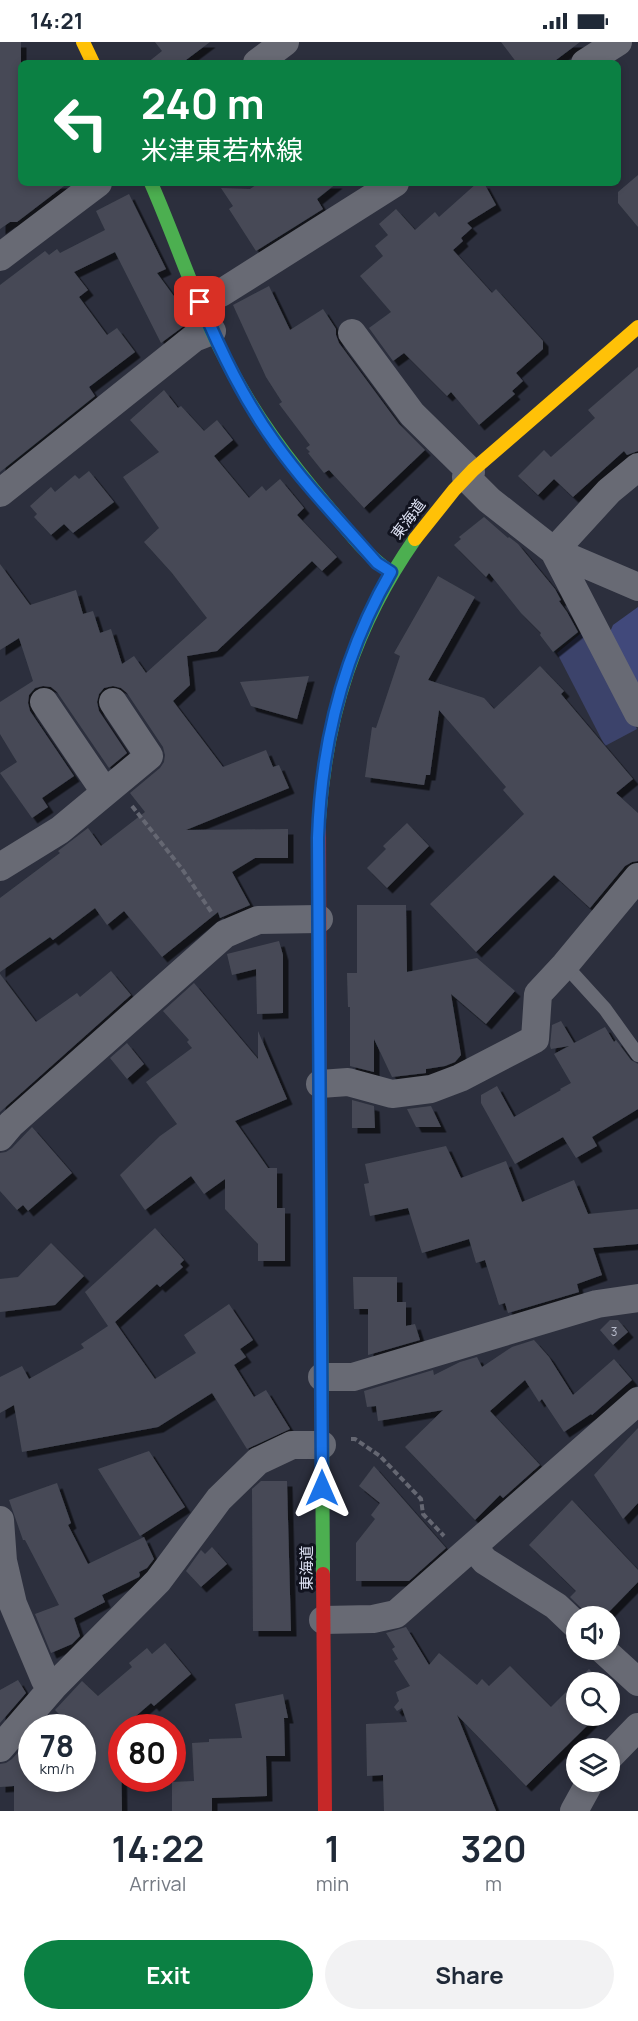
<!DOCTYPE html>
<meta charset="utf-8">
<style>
body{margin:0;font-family:Manrope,"Noto Sans JP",sans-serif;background:#f2f2f3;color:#1f2937;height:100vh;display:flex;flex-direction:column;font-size:22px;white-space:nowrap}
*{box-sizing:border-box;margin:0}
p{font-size:20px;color:#747a83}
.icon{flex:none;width:33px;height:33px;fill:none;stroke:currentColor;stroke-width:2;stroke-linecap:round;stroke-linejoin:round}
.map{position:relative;height:1769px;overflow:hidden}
.drawer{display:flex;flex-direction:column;background:#fff;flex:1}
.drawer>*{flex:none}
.banner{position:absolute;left:18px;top:18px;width:603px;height:126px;border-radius:9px;box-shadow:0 3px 9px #0003;background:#0b8043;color:#fff;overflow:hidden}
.buttons{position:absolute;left:566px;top:1564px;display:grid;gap:12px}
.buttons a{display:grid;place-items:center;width:54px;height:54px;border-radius:50%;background:#fff;box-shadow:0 3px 9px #0003;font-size:30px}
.speed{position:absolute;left:18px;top:1672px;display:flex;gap:12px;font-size:30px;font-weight:700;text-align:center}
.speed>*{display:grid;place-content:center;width:78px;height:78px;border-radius:50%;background:#fff;box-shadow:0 3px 9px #0003;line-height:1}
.speed small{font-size:15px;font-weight:400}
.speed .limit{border:9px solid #d22;background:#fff;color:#111}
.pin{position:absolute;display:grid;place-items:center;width:51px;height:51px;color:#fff;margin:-26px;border-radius:12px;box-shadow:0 3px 9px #0006}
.me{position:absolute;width:66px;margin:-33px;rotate:0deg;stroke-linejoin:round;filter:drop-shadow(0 0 4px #0008)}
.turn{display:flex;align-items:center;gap:21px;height:126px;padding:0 24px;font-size:27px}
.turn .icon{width:78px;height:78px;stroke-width:2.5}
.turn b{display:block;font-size:42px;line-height:51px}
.eta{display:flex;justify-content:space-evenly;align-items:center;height:102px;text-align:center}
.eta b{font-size:36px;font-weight:700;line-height:42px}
.primary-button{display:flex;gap:12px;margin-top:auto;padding:12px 24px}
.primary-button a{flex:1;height:69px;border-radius:36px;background:#0b8043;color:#fff;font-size:24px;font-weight:700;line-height:69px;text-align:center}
.primary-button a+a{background:#f2f2f3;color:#1f2937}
.status{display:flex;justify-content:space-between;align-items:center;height:42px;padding:0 30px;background:#fff;direction:ltr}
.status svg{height:16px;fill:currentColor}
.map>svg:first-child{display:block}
.green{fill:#3c436b}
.forest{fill:#41497b}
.building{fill:#474a56;filter:url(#shadow)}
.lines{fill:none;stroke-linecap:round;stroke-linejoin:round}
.path{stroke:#656772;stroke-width:4;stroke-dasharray:6 3;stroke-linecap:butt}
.lane{stroke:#686a74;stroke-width:14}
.street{stroke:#686a74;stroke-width:28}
.fast{stroke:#4caf50;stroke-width:14}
.slow{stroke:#ffc107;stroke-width:14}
.jam{stroke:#c62828;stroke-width:14}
.route-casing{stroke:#114b97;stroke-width:15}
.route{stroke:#1a73e8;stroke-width:10}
.labels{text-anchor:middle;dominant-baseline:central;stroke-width:6;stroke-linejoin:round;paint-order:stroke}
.number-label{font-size:12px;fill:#b8bccc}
.street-label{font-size:15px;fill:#dee2f4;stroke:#11131f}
</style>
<div class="status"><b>14:21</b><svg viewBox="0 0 49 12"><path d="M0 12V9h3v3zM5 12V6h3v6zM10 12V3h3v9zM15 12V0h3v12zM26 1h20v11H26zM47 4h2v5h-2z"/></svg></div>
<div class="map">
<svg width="638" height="1769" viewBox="0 0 638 1769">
<defs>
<filter id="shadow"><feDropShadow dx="5.5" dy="5.5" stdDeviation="0" flood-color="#0009"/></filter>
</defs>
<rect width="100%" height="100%" fill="#2c2f3d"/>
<path class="green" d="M586,587L637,687L605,704L557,611Z"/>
<path class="forest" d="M638,565V645L610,590L613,583Z"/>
<path class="building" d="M0,0H21V141H68L17,180H10L0,187Z
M155,0H210L182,21H147L162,9Z
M501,0H580L552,21H517Z
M638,133V185L618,161V150Z
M259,141H337L317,157L323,167L256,209L229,167L233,164L221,146L250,147Z
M477,141H484L496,163L467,181L472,186L461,196L463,199L453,208L492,251L496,247L543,299V307L516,331L523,339L512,349L515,352L479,383L451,350L447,354L404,311L393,319L369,286L391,270L360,234L383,214L375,204L388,193L379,182L396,167L415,188L435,170L439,175Z
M129,152L166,227L157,231L179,261L188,281L161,301L115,210L74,230L88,248L79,255L107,293L117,286L135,310L89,345L95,354L0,430V243L45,209L49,213L57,207L60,211L105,188L96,169Z
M269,244L290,288L323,267L336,287V293L339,301L399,382L425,408L364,466L329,428L324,431L308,411L310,410L306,406L310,403L279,362L282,360L266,335L233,263Z
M638,325V409L627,413L624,409L573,455L554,437L538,453L518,434L544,408L551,415L595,376L588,368Z
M164,348L178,366L181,364L204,389L217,378L233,398L214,414L249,456L262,444L266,449L280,437L304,466L297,473L337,515L322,529L312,519L217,609L187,614L190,643L173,659L223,725L266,708L273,725L279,723L289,746L186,788L288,787V816H255L232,830L250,863L220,876L218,870L162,915L124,869L107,883L95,866L53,898L50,895L0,930V856L60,811L58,809L88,786L101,804L145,770L130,751L160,726L164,720L165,713L163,705L127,651L121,646L113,644L104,646L99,652L97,660L99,669L127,711L109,726L57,650L51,645L43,644L35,646L29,653L28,661L30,669L74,734L42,756L48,765L32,776L0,731L17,720L0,692V660L33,639L19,596L0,608V522L30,563L76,548L83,572L93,569L100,591L111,587L122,622L134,614L146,631L207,576L172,531L144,500L159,486L123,435L159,410L130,378Z
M89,429L114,460L73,491L64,482L51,493L34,475L37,472L30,464L51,445L55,450L75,433L79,437Z
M484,475L508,496L509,495L518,502L555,547L561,558L559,559L567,570L578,590L553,610L540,593L541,591L521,571L489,531L486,535L454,503L461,497L459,495Z
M438,534L475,555L428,638L484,656L494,667L540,624L564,649L561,652L633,737L616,751L638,771V819L632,820L625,824L590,866L554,833L476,910L430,862L524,772L503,748L506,745L439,668L430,733H426L424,743L365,735L372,685L376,686L400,614L394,611Z
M309,634L297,677L251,664L240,640Z
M407,781L429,804L387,846L367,826L386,807L383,804Z
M357,863H406L407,930L477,916L515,949L486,982L451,952L461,1013L455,1020L445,1024L426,1027V1031L392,1035L374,997V1030L350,1024V965H348L347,931H357Z
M279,899L283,913V971L257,972L256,927L232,933L227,912Z
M111,929L131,953L0,1070V932L36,980L77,951L80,955Z
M194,941L258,1017V989L287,1057L235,1079L268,1126H277V1166H285V1219H258V1202L225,1167V1137L204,1152L191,1134L145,1168L120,1133L160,1094L177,1082L146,1040L192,1006L187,1000L189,998L163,969Z
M561,979L574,1001L605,985L614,1000L616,998L631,1018L638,1022V1067L592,1095L597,1104L576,1116L563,1095L515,1122L481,1061V1053L497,1044L514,1075L561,1048L560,1047L571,1041L554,1012L569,1004L551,1007L550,1004L552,983Z
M127,1001L144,1022L127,1037L110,1016Z
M352,1058L374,1064L375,1086H352Z
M431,1064L441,1085H416L407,1067Z
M32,1085L72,1131L28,1169L23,1163L17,1168L0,1149V1111L6,1110L12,1106Z
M446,1104L461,1136L506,1119L522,1160L574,1138L588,1172L638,1167V1202L593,1206L602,1233L577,1242L579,1250L508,1271L505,1261L499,1263L485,1218L476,1221L469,1197L422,1211L408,1166L370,1174L364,1142L369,1141L365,1122Z
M155,1186L184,1218L180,1222L183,1225L160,1245L157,1242L115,1280L155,1337L196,1311L184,1293L229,1262L253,1298L240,1307L246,1315L234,1323L254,1355L266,1348L290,1387L247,1407L212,1351L158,1385L22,1410L14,1363L0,1371V1335L22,1324L29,1337L84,1306L81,1302L108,1284L85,1250Z
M51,1201L84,1234L55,1263L0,1270V1237L18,1235Z
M353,1235H397V1260H406V1284L415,1282L420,1298L368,1313V1267H354Z
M610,1278H618L628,1290L613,1303L600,1288Z
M534,1298L549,1315L573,1353L614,1317L632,1338L592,1373L591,1372L564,1390L542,1357L539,1360L525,1338L490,1369L540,1423L503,1456L500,1453L475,1478L405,1405L443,1368L378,1379L376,1364L367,1365L364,1349L433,1328L434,1333L460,1320L477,1315L482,1325L512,1305Z
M638,1386V1461L623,1477L594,1433Z
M149,1409L185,1465L140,1494L98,1427Z
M374,1424L446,1506L409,1539H356V1501L375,1477L371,1473L380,1461L359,1444Z
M261,1439H287L291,1589H253L252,1447Z
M57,1441L71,1481L68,1483L88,1522L144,1495L154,1517L147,1526L139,1530L140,1533L139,1535L102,1553L105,1560L74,1576L80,1594L72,1602L51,1611L35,1572L59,1563L25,1498H23L9,1458Z
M572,1458L638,1528V1540L604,1575H590L570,1555L576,1549L529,1503Z
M212,1505L227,1522L201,1545L186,1529L201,1508L205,1512Z
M406,1585L429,1623L439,1611L477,1643L482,1637L489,1644L510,1624L551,1665L589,1627L602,1641H576V1674H597L526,1744L457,1673L496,1769H384L383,1733L367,1734L366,1682L407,1680L402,1666L397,1669L394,1665L399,1659L396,1650L410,1644L394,1619L398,1617L392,1607L395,1605L386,1591Z
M165,1601L191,1632L154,1664L151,1661L122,1686L121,1703L119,1705H121L122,1769H14V1744L0,1745V1722L6,1721L12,1717L32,1695V1737H82V1681L69,1682L55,1668L82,1639L98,1654L132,1625L129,1621L147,1606L152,1612Z
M18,1638L26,1651L0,1681V1648Z
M283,1652L288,1676H284L285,1714H266L267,1754L212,1756V1769H172V1740L194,1739L192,1701L209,1700V1697L242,1696L235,1662Z"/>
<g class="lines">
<path class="path" d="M132,764L182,827L212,871
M351,1397H355L380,1414L421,1457L423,1472L444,1494"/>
<path class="lane" d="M565,923L605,967L638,1013"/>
<path class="street" d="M257,21L285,0
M585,21L618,0
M0,215L98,141
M200,260L221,251L395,141
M352,291L412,372L471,430
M638,425L609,449L554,509L638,671
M466,435L489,458L554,509L638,545
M0,451L194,296L212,289
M44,660L105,750
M0,825L60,788L149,714L113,660
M320,1042L348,1040L392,1052L431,1047L460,1036L535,997L538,952L565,923L638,835
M0,1095L11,1082L225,892L258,878L319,877
M322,1335H353L597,1262L638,1256
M0,1478L3,1519L13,1562L45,1638L53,1645
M473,1505L485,1519L556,1564L576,1583
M323,1578L373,1577L396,1572L638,1359
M603,1608L638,1640
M0,1706L53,1645L158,1539L219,1457L258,1419L292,1403H322
M609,1715L638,1685
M574,1769L590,1740"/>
<path class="fast" d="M151,141C177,200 196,261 226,318C253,372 289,419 328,465C347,487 366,514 391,530
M319,778C326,673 355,583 415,497
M320,1118L323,1532"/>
<path class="slow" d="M83,0L93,21
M415,497L454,448L473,428L638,285"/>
<path class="jam" d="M319,778L320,1118
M323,1532L325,1769"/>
</g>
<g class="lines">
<g class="route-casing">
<path id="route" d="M200,260C221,310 244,358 276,402C306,444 343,482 377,521L391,530C343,613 321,701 318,796L322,1446"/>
</g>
<use href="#route" class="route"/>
</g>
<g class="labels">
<g class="number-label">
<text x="614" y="1289">3</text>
</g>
<g class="street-label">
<text transform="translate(408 477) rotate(-53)">東海道</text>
<text transform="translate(306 1526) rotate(-90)">東海道</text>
</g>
</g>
</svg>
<div class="buttons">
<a><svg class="icon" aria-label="sound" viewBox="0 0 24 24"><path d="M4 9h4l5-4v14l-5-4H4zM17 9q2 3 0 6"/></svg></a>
<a><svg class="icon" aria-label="search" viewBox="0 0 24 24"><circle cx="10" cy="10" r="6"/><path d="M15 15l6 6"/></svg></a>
<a><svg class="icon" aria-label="layers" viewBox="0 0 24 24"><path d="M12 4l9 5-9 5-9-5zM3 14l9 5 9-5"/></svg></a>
</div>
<div class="speed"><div>78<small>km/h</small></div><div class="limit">80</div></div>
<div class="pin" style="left:200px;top:260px;background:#d93025"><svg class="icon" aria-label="arrive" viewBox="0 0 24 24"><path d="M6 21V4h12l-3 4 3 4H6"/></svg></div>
<svg class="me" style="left:322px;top:1446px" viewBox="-20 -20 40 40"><path d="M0-17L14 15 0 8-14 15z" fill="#1a73e8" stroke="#fff" stroke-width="4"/></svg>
<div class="banner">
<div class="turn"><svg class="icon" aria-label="left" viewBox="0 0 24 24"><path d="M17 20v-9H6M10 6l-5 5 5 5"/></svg><div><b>240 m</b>米津東若林線</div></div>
</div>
</div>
<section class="drawer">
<div class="eta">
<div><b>14:22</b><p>Arrival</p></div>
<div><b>1</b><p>min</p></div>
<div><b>320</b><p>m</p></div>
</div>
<div class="primary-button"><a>Exit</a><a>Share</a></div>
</section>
